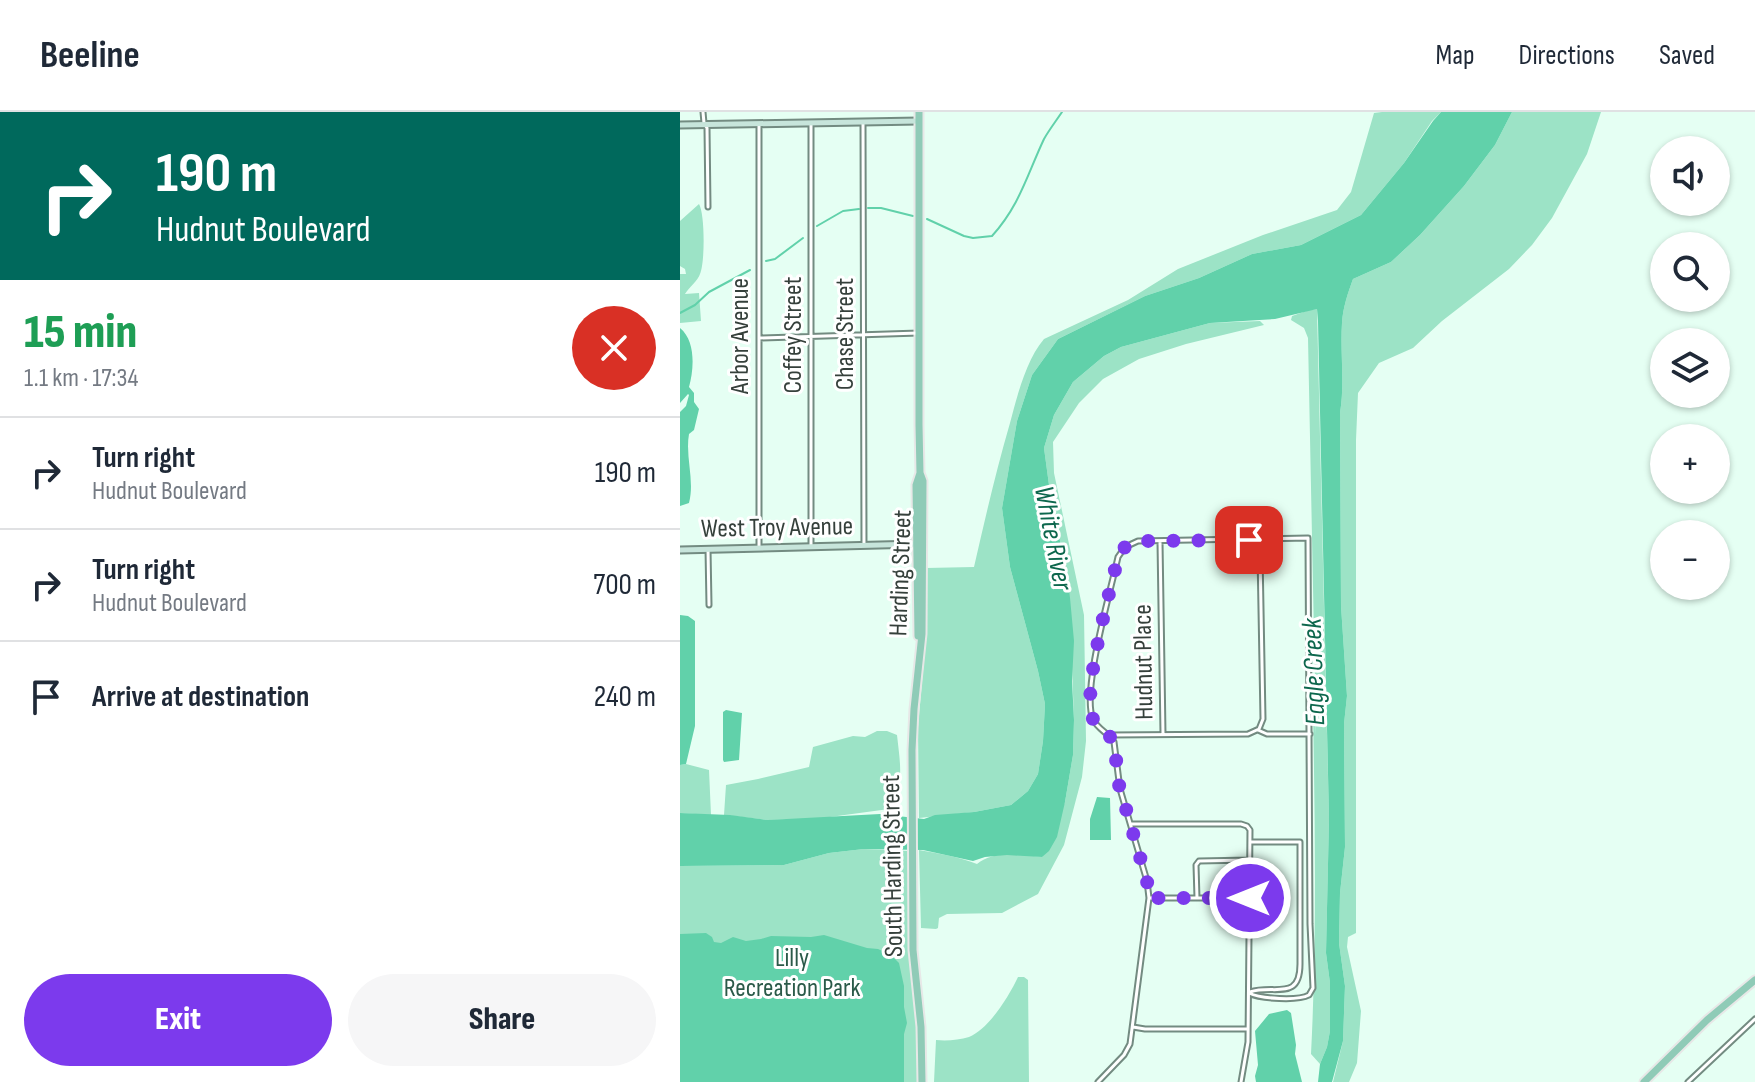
<!DOCTYPE html>
<meta charset="utf-8">
<style>
body{margin:0;font-family:"Sofia Sans Condensed",sans-serif;background:#f6f6f7;color:#1f2937;height:100vh;display:flex;flex-direction:column;font-size:30px;white-space:nowrap}
*{box-sizing:border-box;margin:0}
p{font-size:26px;color:#747a83}
.icon{flex:none;width:44px;height:44px;fill:none;stroke:currentColor;stroke-width:2;stroke-linecap:round;stroke-linejoin:round}
.map{position:relative;flex:1;overflow:hidden}
.panel{display:flex;flex-direction:column;background:#fff;width:680px}
.panel>*{flex:none}
.top-card{background:#00695c;color:#fff;overflow:hidden}
.fabs{position:absolute;left:970px;top:24px;display:grid;gap:16px}
.fabs a{display:grid;place-items:center;width:80px;height:80px;border-radius:50%;background:#fff;box-shadow:0 2px 6px #0004;font-size:40px}
.pin{position:absolute;display:grid;place-items:center;width:68px;height:68px;color:#fff;margin:-34px;border-radius:16px;box-shadow:0 4px 12px #0006}
.me{position:absolute;width:88px;margin:-44px;rotate:270deg;stroke-linejoin:round;filter:drop-shadow(0 0 6px #0008)}
.turn{display:flex;align-items:center;gap:28px;height:168px;padding:0 24px;font-size:36px}
.turn .icon{width:104px;height:104px;stroke-width:2.5}
.turn b{display:block;font-size:56px;line-height:68px}
.round{display:grid;place-items:center;flex:none;width:84px;height:84px;border-radius:42px;background:#f6f6f7}
.overview{display:flex;align-items:center;justify-content:space-between;height:136px;padding:0 24px}
h1{font-size:48px;font-weight:800;line-height:60px;color:#1e9e55}
.button{display:flex;gap:16px;margin-top:auto;padding:16px 24px}
.button a{flex:1;height:92px;border-radius:48px;background:#7c3aed;color:#fff;font-size:32px;font-weight:800;line-height:92px;text-align:center}
.button a+a{background:#f6f6f7;color:#1f2937}
ul{padding:0;list-style:none}
li{display:flex;align-items:center;gap:24px;height:112px;padding:0 24px;border-top:2px solid #e0e1e3}
li div{flex:1}
li b{display:block;font-size:30px}
li em{font-style:normal}
header{display:flex;align-items:center;gap:48px;box-sizing:border-box;height:112px;padding:0 40px;background:#fff;border-bottom:2px solid #e0e1e3}
header strong{font-size:38px}
nav{display:flex;gap:44px;margin-inline-start:auto;font-size:28px}
main{display:flex;flex:1;min-height:0}
.map>svg:first-child{display:block}
.green{fill:#9ce3c6}
.water{fill:#61d1aa}
.lines{fill:none;stroke-linecap:round;stroke-linejoin:round}
.stream{stroke:#61d1aa;stroke-width:2}
.street-casing{stroke:#738b81;stroke-width:7}
.secondary-casing{stroke:#738b81;stroke-width:9}
.primary-casing{stroke:#e7e8e7;stroke-width:11}
.street{stroke:#fff;stroke-width:3}
.secondary{stroke:#c7e5db;stroke-width:5}
.primary{stroke:#8fcbb7;stroke-width:7}
.route{stroke:#7c3aed;stroke-width:14;stroke-dasharray:0 25.2}
.labels{text-anchor:middle;dominant-baseline:central;stroke-width:6;stroke-linejoin:round;paint-order:stroke}
.street-label{font-size:26px;fill:#35403b;stroke:#fff}
.park-label{font-size:26px;fill:#2b5a49;stroke:#fff}
.water-label{font-size:28px;font-style:italic;fill:#0d674d;stroke:#fff}
</style>
<header>
<strong>Beeline</strong>
<nav><a>Map</a><a>Directions</a><a>Saved</a></nav>
</header>
<main>
<section class="panel">
<div class="top-card">
<div class="turn"><svg class="icon" aria-label="right" viewBox="0 0 24 24"><path d="M7 20v-9h11M14 6l5 5-5 5"/></svg><div><b>190 m</b>Hudnut Boulevard</div></div>
</div>
<div class="overview"><div><h1>15 min</h1><p>1.1 km · 17:34</p></div><a class="round" style="background:#d93025;color:#fff"><svg class="icon" aria-label="close" viewBox="0 0 24 24"><path d="M6 6l12 12M18 6L6 18"/></svg></a></div>
<ul>
<li><svg class="icon" aria-label="right" viewBox="0 0 24 24"><path d="M7 20v-9h11M14 6l5 5-5 5"/></svg><div><b>Turn right</b><p>Hudnut Boulevard</p></div><em>190 m</em></li>
<li><svg class="icon" aria-label="right" viewBox="0 0 24 24"><path d="M7 20v-9h11M14 6l5 5-5 5"/></svg><div><b>Turn right</b><p>Hudnut Boulevard</p></div><em>700 m</em></li>
<li><svg class="icon" aria-label="arrive" viewBox="0 0 24 24"><path d="M6 21V4h12l-3 4 3 4H6"/></svg><div><b>Arrive at destination</b></div><em>240 m</em></li>
</ul>
<div class="button"><a>Exit</a><a>Share</a></div>
</section>
<div class="map">
<svg width="1075" height="970" viewBox="0 0 1075 970">
<rect width="100%" height="100%" fill="#e5fff3"/>
<path class="green" d="M702,0H761L752,9L724,51L681,103L621,133L572,142L519,166L465,184L378,227L352,263L337,309L322,396L330,455L358,559L365,592L363,629L358,662L348,679L331,693L294,700L239,706L238,615L246,525V456L294,455C305,407 316,359 330,311C337,285 346,248 364,227L448,188L498,157L583,123L657,98L671,80L694,1Z
M832,0H921L907,42L872,106L852,133L829,157L762,209L733,236L699,251L678,281L676,328V821L668,825L667,835L681,899L677,951L669,970H653L663,929L665,874L659,831L660,781L665,735L664,612L667,584L661,494L660,301C665,271 660,241 662,211C663,195 668,181 673,167L711,150L740,123L784,74L815,33Z
M19,92C25,102 25,151 20,162C18,169 9,175 5,182L19,181L21,209L0,211V162H6L5,157L0,154V109Z
M637,197L649,707L646,841L650,871V919L647,935L640,952L631,942C638,806 634,670 632,534L636,624L628,226L624,216L611,208L612,204L629,198Z
M580,209L584,213L506,232L459,247L423,267L399,291L373,330L374,361L404,503L406,629L402,665L384,733L358,782L322,801L267,802L259,806L258,816L256,817L241,816L239,738C257,741 279,745 297,752C313,738 341,743 362,745L385,690L393,643L394,608L389,475L369,373L364,336L374,303L393,270L424,244L441,235L530,211Z
M197,619H207L217,623C220,651 225,673 209,697L135,707L88,708L44,703L46,673L78,667L129,655L133,635L173,624L185,625Z
M6,652L29,658L31,703L0,701V653Z
M184,737L229,739L231,852L236,905L238,970H0V754L104,753L149,741Z
M338,865H344L348,868L349,970H254L256,928C267,929 279,928 289,925C309,917 329,884 338,865Z"/>
<path class="water" d="M761,0H832L815,33L784,74L740,123L711,150L673,167C668,181 663,195 662,211C660,241 665,271 660,301L661,494L667,584L664,612L665,735L660,781L659,831L665,874L663,929L652,970H638L640,952L647,935L650,919V871L646,841L649,707L638,209L637,197L595,207L530,211L441,235L424,244L393,270L374,303L364,336L369,373L389,475L394,529L392,569L394,608L393,643L385,690L377,725L369,739L362,745L327,743L305,745L293,749L243,738L184,737L149,741L104,753L0,754V701L50,703L88,708L200,702L244,707L255,703L294,700L331,693L348,679L358,662L363,629L365,592L358,559L330,455L322,396L337,309L352,263L378,227L465,184L519,166L572,142L621,133L681,103L724,51L753,9Z
M0,216C16,229 14,257 9,275L14,281V290L19,297L14,318L9,322C5,345 15,368 9,391L0,394V300L6,294L9,283L8,282L0,291Z
M0,503L8,504L15,509V614L6,652L0,653Z
M46,598L62,601L59,648L44,650L43,648V600Z
M417,685L430,686L431,728H410V707Z
M26,821L32,825L34,830L41,831L53,825L66,829L81,827L91,824L131,825L144,823L187,836L198,837L211,843L219,851L224,874V895L227,911L224,922V970H0V822Z
M607,898L611,901L616,933L615,942L622,970H576L575,964L578,953L575,919L589,902Z"/>
<g class="lines">
<path class="stream" d="M188,96H201L233,104
M247,107L284,124L293,126L312,124C340,93 347,63 364,27C369,18 376,9 382,0
M137,114L163,99L179,97
M86,149L95,147L123,126
M0,201L15,193L29,180L70,158"/>
<g class="street-casing">
<path id="street" d="M23,0L24,11L27,16L28,95
M183,10L184,433
M79,226L239,221
M480,430L483,622
M131,435V11
M79,436V12
M28,437L29,493
M578,618L587,622H630
M451,712H561L567,714L570,718L568,930L561,970
M570,730H620V852C620,890 594,872 570,880
M469,786H569
M517,786L516,753L519,749L570,748
M569,881C581,887 618,889 629,883L633,876L630,812L628,426L582,427L573,431
M453,915L465,917H568
M418,970L444,943L450,932L469,786L467,769L440,677L434,630C429,621 417,617 413,607C401,580 431,478 438,445L445,435L458,429L566,427C573,429 578,434 580,442L583,607L579,617L568,622L429,623
M1008,970L1075,907"/>
</g>
<g class="secondary-casing">
<path id="secondary" d="M0,13L239,9
M0,438L239,432"/>
</g>
<g class="primary-casing">
<path id="primary" d="M239,0V313L240,361L243,369L242,522L234,597L232,638L233,838L241,915L242,970
M238,524L236,373L240,361
M964,970L1027,908L1075,868"/>
</g>
<use href="#street" class="street"/>
<use href="#secondary" class="secondary"/>
<use href="#primary" class="primary"/>
</g>
<g class="lines">
<path class="route" d="M569,428L458,429L445,435L438,445C431,477 401,580 413,607C417,617 429,621 434,630L439,673L467,769L469,786H570"/>
</g>
<g class="labels">
<g class="street-label">
<text transform="translate(165 222) rotate(-90)">Chase Street</text>
<text transform="translate(113 223) rotate(-90)">Coffey Street</text>
<text transform="translate(60 224) rotate(-90)">Arbor Avenue</text>
<text transform="translate(97 416) rotate(-1)">West Troy Avenue</text>
<text transform="translate(221 461) rotate(-88)">Harding Street</text>
<text transform="translate(464 550) rotate(-91)">Hudnut Place</text>
<text transform="translate(213 754) rotate(-91)">South Harding Street</text>
</g>
<g class="park-label">
<text x="112" y="846">Lilly<tspan x="112" dy="30">Recreation Park</tspan></text>
</g>
<g class="water-label">
<text transform="translate(373 426) rotate(79)">White River</text>
<text transform="translate(634 560) rotate(-92)">Eagle Creek</text>
</g>
</g>
</svg>
<div class="fabs">
<a><svg class="icon" aria-label="sound" viewBox="0 0 24 24"><path d="M4 9h4l5-4v14l-5-4H4zM17 9q2 3 0 6"/></svg></a>
<a><svg class="icon" aria-label="search" viewBox="0 0 24 24"><circle cx="10" cy="10" r="6"/><path d="M15 15l6 6"/></svg></a>
<a><svg class="icon" aria-label="layers" viewBox="0 0 24 24"><path d="M12 4l9 5-9 5-9-5zM3 14l9 5 9-5"/></svg></a>
<a>+</a>
<a>−</a>
</div>
<div class="pin" style="left:569px;top:428px;background:#d93025"><svg class="icon" aria-label="arrive" viewBox="0 0 24 24"><path d="M6 21V4h12l-3 4 3 4H6"/></svg></div>
<svg class="me" style="left:570px;top:786px" viewBox="-20 -20 40 40"><circle r="17" fill="#7c3aed" stroke="#fff" stroke-width="3"/><path d="M0-11L8 9 0 5-8 9z" fill="#fff"/></svg>
</div>
</main>
